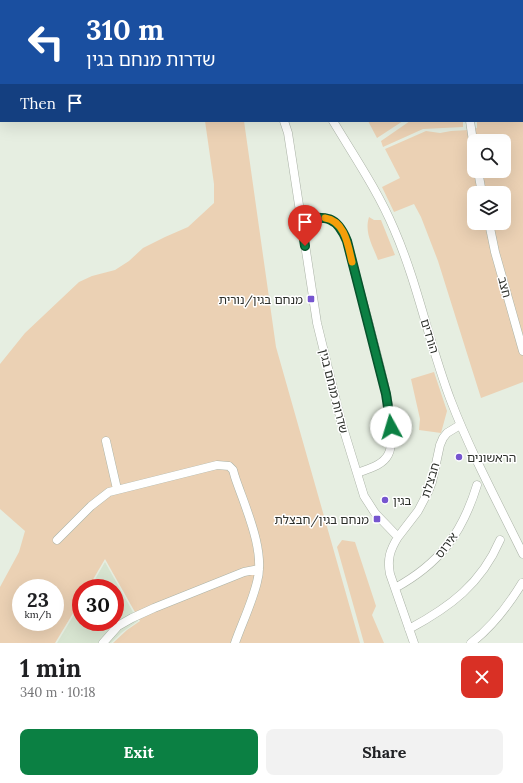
<!DOCTYPE html>
<meta charset="utf-8">
<style>
body{margin:0;font-family:Lora,"Noto Sans Hebrew",serif;background:#f2f2f2;color:#202124;height:100vh;display:flex;flex-direction:column;font-size:15px;white-space:nowrap}
*{box-sizing:border-box;margin:0}
p{font-size:13px;color:#757577}
.icon{flex:none;width:22px;height:22px;fill:none;stroke:currentColor;stroke-width:2;stroke-linecap:round;stroke-linejoin:round}
.map{position:relative;height:643px;overflow:hidden}
.panel{display:flex;flex-direction:column;background:#fff;flex:1}
.panel>*{flex:none}
.top-card{position:absolute;left:0px;top:0px;width:523px;height:122px;box-shadow:0 4px 16px #0002;background:#1a4fa0;color:#fff;overflow:hidden}
.tools{position:absolute;left:467px;top:134px;display:grid;gap:8px}
.tools a{display:grid;place-items:center;width:44px;height:44px;border-radius:8px;background:#fff;box-shadow:0 4px 16px #0002;font-size:20px}
.speed{position:absolute;left:12px;top:579px;display:flex;gap:8px;font-size:20px;font-weight:700;text-align:center}
.speed>*{display:grid;place-content:center;width:52px;height:52px;border-radius:50%;background:#fff;box-shadow:0 4px 16px #0002;line-height:1}
.speed small{font-size:10px;font-weight:400}
.speed .limit{border:6px solid #d22;background:#fff;color:#111}
.pin{position:absolute;display:grid;place-items:center;width:34px;height:34px;color:#fff;margin:-41px -17px;border-radius:50% 50% 50% 0;rotate:-45deg;box-shadow:0 0 4px #0007}
.pin .icon{rotate:45deg}
.me{position:absolute;width:44px;margin:-22px;rotate:354deg;stroke-linejoin:round;filter:drop-shadow(0 0 3px #0008)}
.turn{display:flex;align-items:center;gap:14px;height:84px;padding:0 20px;font-size:18px}
.turn .icon{width:52px;height:52px;stroke-width:2.5}
.turn b{display:block;font-size:28px;line-height:34px}
.then{display:flex;align-items:center;height:38px;padding:0 20px;background:#0003;gap:8px;font-size:15px}
.round{display:grid;place-items:center;flex:none;width:42px;height:42px;border-radius:8px;background:#f2f2f2}
.head{display:flex;align-items:center;justify-content:space-between;height:68px;padding:0 20px}
h1{font-size:24px;font-weight:700;line-height:30px}
.cta{display:flex;gap:8px;margin-top:auto;padding:8px 20px}
.cta a{flex:1;height:46px;border-radius:8px;background:#0b8043;color:#fff;font-size:16px;font-weight:700;line-height:46px;text-align:center}
.cta a+a{background:#f2f2f2;color:#202124}
.map>svg:first-child{display:block}
.built{fill:#d7e4d0}
.green{fill:#ebd1b4;fill-rule:evenodd}
.lines{fill:none;stroke-linecap:round;stroke-linejoin:round}
.minor-casing{stroke:#abb3a7;stroke-width:9}
.minor{stroke:#fff;stroke-width:8}
.route-casing{stroke:#07532c;stroke-width:10}
.route{stroke:#0b8043;stroke-width:7}
.slow{stroke:#f59e0b;stroke-width:7}
.poi-dot{fill:#7655cf;stroke:#fff;stroke-width:1.5}
.labels{text-anchor:middle;dominant-baseline:central;stroke-width:3;stroke-linejoin:round;paint-order:stroke}
.street-label{font-size:12px;fill:#2b2e29;stroke:#fff}
.poi-label{font-size:12px;fill:#2b2e29;stroke:#fff;text-anchor:end}
</style>
<div class="map">
<svg width="523" height="643" viewBox="0 0 523 643">
<rect width="100%" height="100%" fill="#e6eee1"/>
<path class="built" d="M105,562L138,621L121,633L111,643H57L81,603V622H115V588H90Z"/>
<path class="green" d="M295,0H409L410,1H295Z
M413,0H491V1Z
M500,0H523V71L522,1H498Z
M523,101V382L481,398L438,261L421,217L414,204L394,212L382,187L400,178L385,149L426,131L440,133L451,131L469,130L477,128V121H522ZM474,141H504V171H474ZM474,193H504V223H474Z
M205,121H244L276,347L360,643H113L127,630L140,621L105,559L88,588H81V600L55,643H0V587L19,552L25,531L0,509V364L25,333L79,282L92,276L115,270L129,261L143,248L165,237L188,227L214,203V184ZM21,588H55V622H21Z
M368,121H403L377,138Z
M410,121H463V127L423,129L383,147L381,141Z
M369,217L374,220H381L395,255L378,260C373,246 364,233 369,217Z
M434,372L447,411L441,433L419,430L420,419L411,379Z
M342,540L355,542L376,606L372,615L384,643H364L337,547Z"/>
<g class="lines">
<g class="minor-casing">
<path id="minor" d="M462,0V1
M254,1L256,0
M284,121L288,133L317,323L341,421L364,496L375,513L398,537C390,550 387,559 390,574L414,643
M333,121C354,156 378,191 394,229C418,284 429,344 451,401C471,453 498,503 523,554
M470,121L474,148
M478,171L482,193
M301,219C327,216 337,216 347,241C354,269 361,296 369,324C375,351 401,432 388,455C382,466 367,469 357,473
M489,223L495,252L523,351
M106,441L117,489
M398,537L418,511L428,492L432,482L440,445L443,438L447,433L460,425
M57,540L91,506L109,492L217,465L229,466L233,470L235,477C245,507 266,551 257,582C252,603 242,623 235,643
M395,588C439,564 462,534 477,485
M409,629C450,607 481,584 500,540
M103,643L118,626L132,618L154,608L244,572L259,569
M471,643C492,627 508,606 522,583"/>
</g>
<use href="#minor" class="minor"/>
</g>
<g class="lines">
<g class="route-casing">
<path id="route" d="M305,246L301,219C327,216 337,216 347,241L386,394L391,427"/>
</g>
<use href="#route" class="route"/>
<path class="slow" d="M325,218C345,221 348,245 352,262"/>
</g>
<g class="poi-dot">
<rect x="307" y="295" width="8" height="8" rx="2"/>
<circle cx="459" cy="457" r="4"/>
<circle cx="385" cy="500" r="4"/>
<rect x="373" y="515" width="8" height="8" rx="2"/>
</g>
<g class="labels">
<g class="street-label">
<text transform="translate(505 287) rotate(75)">חצב</text>
<text transform="translate(430 336) rotate(73)">הורדים</text>
<text transform="translate(334 391) rotate(76)">שדרות מנחם בגין</text>
<text transform="translate(430 480) rotate(-73)">חבצלת</text>
<text transform="translate(446 545) rotate(-53)">אירוס</text>
</g>
<g class="poi-label">
<text x="303" y="299">מנחם בגין/נורית</text>
<text x="467" y="457" text-anchor="start">הראשונים</text>
<text x="393" y="500" text-anchor="start">בגין</text>
<text x="369" y="519">מנחם בגין/חבצלת</text>
</g>
</g>
</svg>
<div class="tools">
<a><svg class="icon" aria-label="search" viewBox="0 0 24 24"><circle cx="10" cy="10" r="6"/><path d="M15 15l6 6"/></svg></a>
<a><svg class="icon" aria-label="layers" viewBox="0 0 24 24"><path d="M12 4l9 5-9 5-9-5zM3 14l9 5 9-5"/></svg></a>
</div>
<div class="speed"><div>23<small>km/h</small></div><div class="limit">30</div></div>
<div class="pin" style="left:305px;top:246px;background:#d93025"><svg class="icon" aria-label="arrive" viewBox="0 0 24 24"><path d="M6 21V4h12l-3 4 3 4H6"/></svg></div>
<svg class="me" style="left:391px;top:427px" viewBox="-20 -20 40 40"><circle r="19" fill="#fff"/><path d="M0-13L10 11 0 6-10 11z" fill="#0b8043"/></svg>
<div class="top-card">
<div class="turn"><svg class="icon" aria-label="left" viewBox="0 0 24 24"><path d="M17 20v-9H6M10 6l-5 5 5 5"/></svg><div><b>310 m</b>שדרות מנחם בגין</div></div>
<div class="then">Then<svg class="icon" aria-label="arrive" viewBox="0 0 24 24"><path d="M6 21V4h12l-3 4 3 4H6"/></svg></div>
</div>
</div>
<section class="panel">
<div class="head"><div><h1>1 min</h1><p>340 m · 10:18</p></div><a class="round" style="background:#d93025;color:#fff"><svg class="icon" aria-label="close" viewBox="0 0 24 24"><path d="M6 6l12 12M18 6L6 18"/></svg></a></div>
<div class="cta"><a>Exit</a><a>Share</a></div>
</section>
